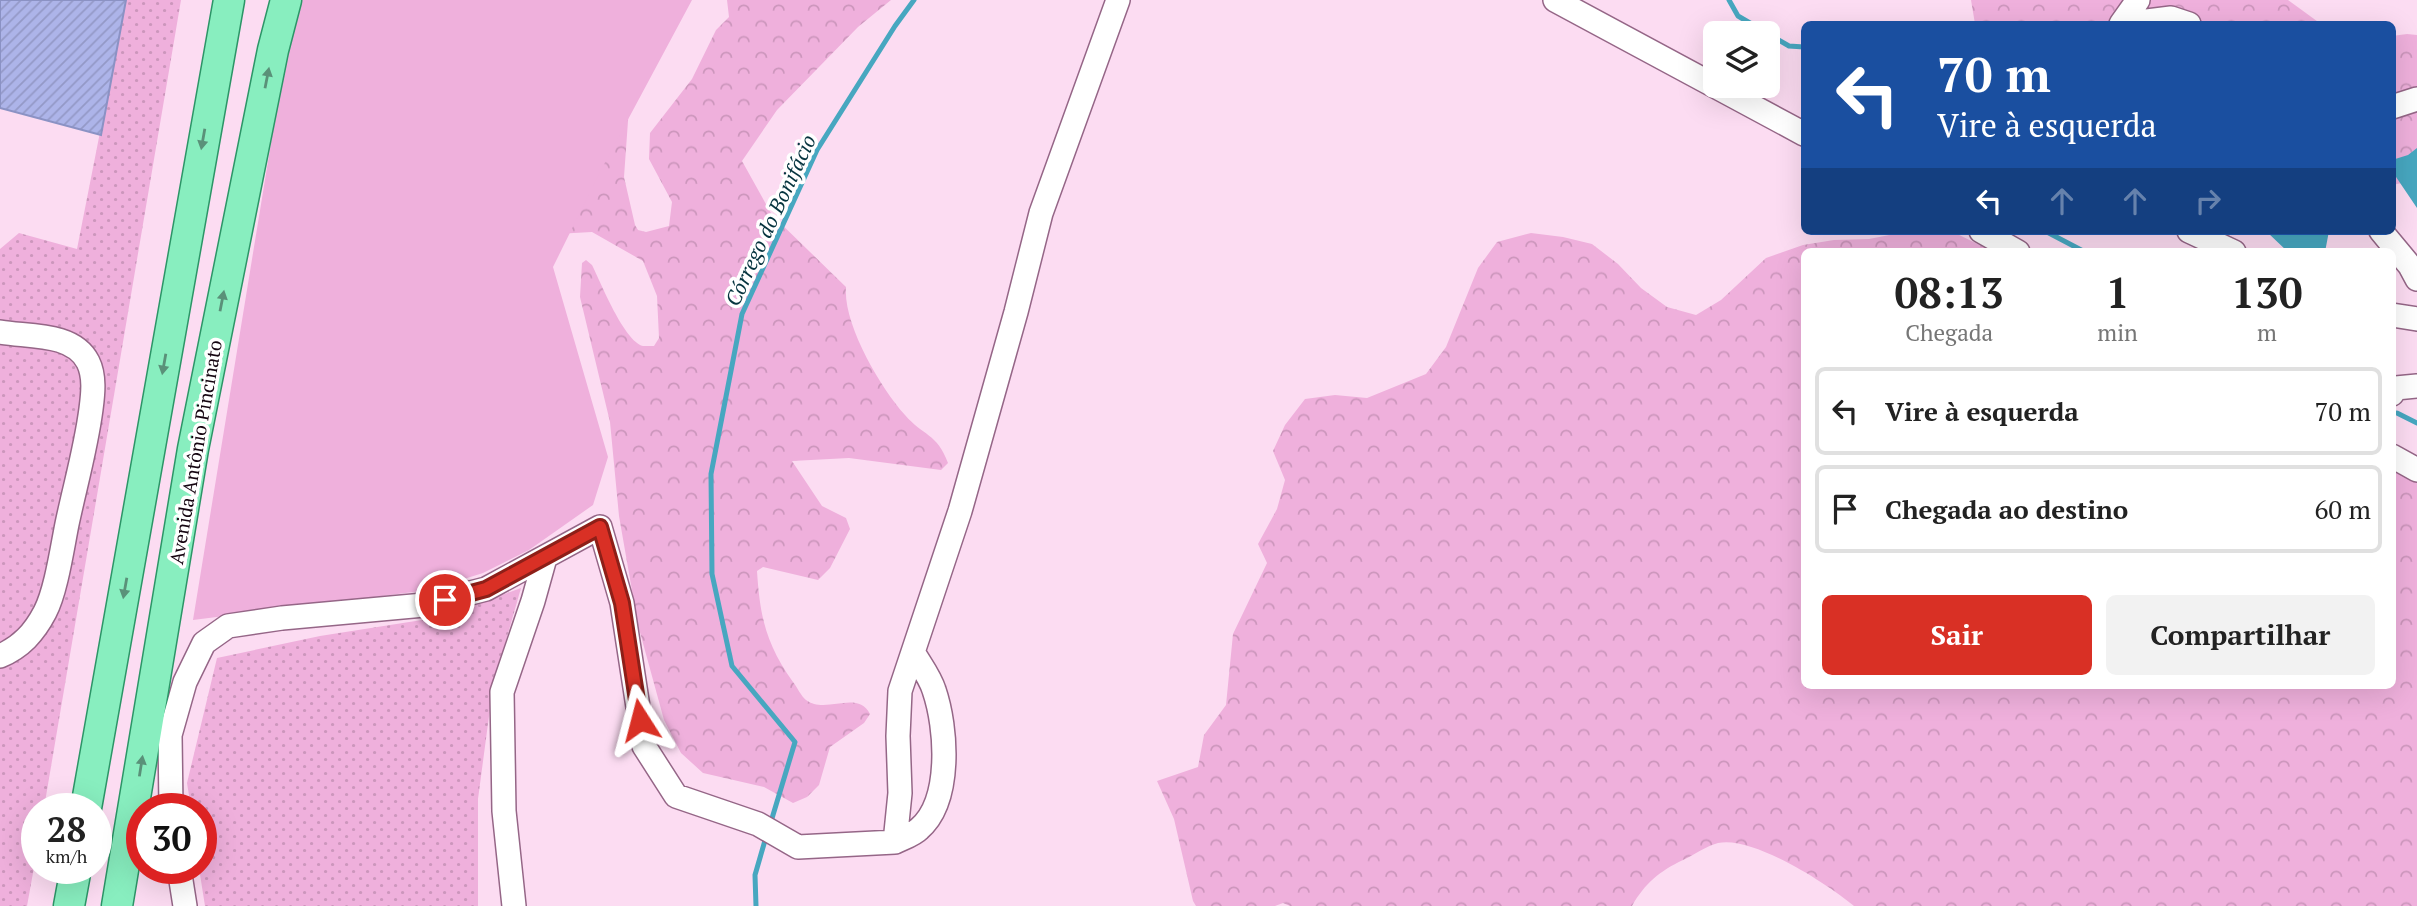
<!DOCTYPE html>
<html lang="pt">
<meta charset="utf-8">
<style>
body{margin:0;font-family:"PT Serif",serif;background:#f2f2f2;color:#222;height:100vh;display:flex;flex-direction:column;font-size:26px;white-space:nowrap}
*{box-sizing:border-box;margin:0}
p{font-size:23px;color:#767676}
.icon{flex:none;width:38px;height:38px;fill:none;stroke:currentColor;stroke-width:2;stroke-linecap:round;stroke-linejoin:round}
.map{position:relative;flex:1;overflow:hidden}
.side{position:absolute;left:1801px;top:248px;width:595px;height:441px;display:flex;flex-direction:column;background:#fff;border-radius:10px;box-shadow:0 7px 28px #0002}
.side>*{flex:none}
.guide{position:absolute;left:1801px;top:21px;width:595px;height:214px;border-radius:10px;box-shadow:0 7px 28px #0002;background:#1a4fa0;color:#fff;overflow:hidden}
.buttons{position:absolute;left:1703px;top:21px;display:grid;gap:14px}
.buttons a{display:grid;place-items:center;width:77px;height:77px;border-radius:10px;background:#fff;box-shadow:0 7px 28px #0002;font-size:35px}
.speed{position:absolute;left:21px;top:793px;display:flex;gap:14px;font-size:35px;font-weight:700;text-align:center}
.speed>*{display:grid;place-content:center;width:91px;height:91px;border-radius:50%;background:#fff;box-shadow:0 7px 28px #0002;line-height:1}
.speed small{font-size:18px;font-weight:400}
.speed .limit{border:10px solid #d22;background:#fff;color:#111}
.pin{position:absolute;display:grid;place-items:center;width:60px;height:60px;color:#fff;margin:-30px;border:4px solid #fff;border-radius:50%;box-shadow:0 2px 7px #0007}
.me{position:absolute;width:77px;margin:-38px;rotate:351deg;stroke-linejoin:round;filter:drop-shadow(0 0 5px #0008)}
.turn{display:flex;align-items:center;gap:24px;height:147px;padding:0 21px;font-size:32px}
.turn .icon{width:91px;height:91px;stroke-width:2.5}
.turn b{display:block;font-size:49px;line-height:60px}
.lanes{display:flex;align-items:center;height:66px;padding:0 21px;background:#0003;justify-content:center;gap:35px;direction:ltr}
.lanes .off{opacity:.35}
.eta{display:flex;justify-content:space-evenly;align-items:center;height:119px;text-align:center}
.eta b{font-size:42px;font-weight:700;line-height:49px}
.button{display:flex;gap:14px;margin-top:auto;padding:14px 21px}
.button a{flex:1;height:80px;border-radius:10px;background:#d93025;color:#fff;font-size:28px;font-weight:700;line-height:80px;text-align:center}
.button a+a{background:#f2f2f2;color:#222}
ul{padding:0;list-style:none}
li{display:flex;align-items:center;gap:21px;height:88px;margin:0 14px 10px;padding:0 7px;border:4px solid #e0e0e0;border-radius:10px}
li div{flex:1}
li b{display:block;font-size:26px}
li em{font-style:normal}
.map>svg:first-child{display:block}
.grass{fill:url(#grass-dots)}
.forest{fill:url(#forest-crowns)}
.park{fill:#efb0dc}
.water{fill:#47a7c0}
.lines{fill:none;stroke-linecap:round;stroke-linejoin:round}
.stream{stroke:#47a7c0;stroke-width:5}
.building{fill:url(#building-hatch);stroke:#8b92c4;stroke-width:2}
.minor-casing{stroke:#956687;stroke-width:26}
.major-casing{stroke:#2c9567;stroke-width:33}
.minor{stroke:#fff;stroke-width:23}
.major{stroke:#88eebf;stroke-width:30}
.oneway{fill:#5a9179}
.route-casing{stroke:#8d1f18;stroke-width:18}
.route{stroke:#d93025;stroke-width:12}
.labels{text-anchor:middle;dominant-baseline:central;stroke-width:7;stroke-linejoin:round;paint-order:stroke}
.street-label{font-size:19px;fill:#150511;stroke:#fff}
.water-label{font-size:21px;font-style:italic;fill:#06343f;stroke:#fff}
</style>
<div class="map">
<svg width="2417" height="906" viewBox="0 0 2417 906">
<defs>
<pattern id="grass-dots" width="8" height="8" patternUnits="userSpaceOnUse" patternTransform="scale(1.75)"><rect width="8" height="8" fill="#efb0dc"/><path d="M2 2h.1M6 6h.1" fill="none" stroke="#cc96bc" stroke-width="1.8" stroke-linecap="round"/></pattern>
<pattern id="forest-crowns" width="20" height="18" patternUnits="userSpaceOnUse" patternTransform="scale(1.75)"><rect width="20" height="18" fill="#efb0dc"/><path d="M2 6a3 3 0 1 1 6 0M12 15a3 3 0 1 1 6 0" fill="none" stroke="#cc96bc"/></pattern>
<pattern id="building-hatch" width="6" height="6" patternUnits="userSpaceOnUse" patternTransform="scale(1.75)"><rect width="6" height="6" fill="#adb4e9"/><path d="M-1 1l2-2M0 6l6-6M5 7l2-2" fill="none" stroke="#9499c7"/></pattern>
</defs>
<rect width="100%" height="100%" fill="#fcdcf2"/>
<path class="grass" d="M126,0H181L44,808H37V851L27,906H0V660L39,633L93,359L0,327V249L19,233L77,249Z
M0,338L73,354L86,389L71,487L32,623L0,649Z
M521,588L493,686L478,799V906H205L199,868H201V808H191L187,783L217,658L320,636L441,617Z"/>
<path class="forest" d="M727,0H891L858,27L777,110L742,161L772,215L846,287C843,324 880,387 905,415C923,436 937,433 948,463L941,470L849,458L792,461L822,506L846,518L850,529L830,568L818,580L763,567L757,571C760,617 766,644 793,682C797,687 801,696 806,700C826,715 857,689 870,714L864,723L830,747L819,785L807,797L793,803L764,787L703,773L681,753L664,720L638,625L619,516L610,422L580,297L582,263L586,260L592,265C601,283 624,341 643,346C643,346 654,346 654,346L659,338L657,296L643,261L592,232L556,234L629,107L624,177L635,225L638,230L646,232L669,226L672,202L649,159L650,133L692,79L716,30L729,17Z
M1971,0H2288L2321,24H1975Z
M2407,34L2417,35V180L2392,185V36Z
M1910,231H1951L1994,252H1804V686H2392V467L2417,480V906H1854C1828,884 1752,835 1718,843C1706,846 1694,855 1683,860C1660,871 1645,883 1632,906H1290L1283,903L1275,906H1196L1193,901L1174,819L1157,781L1198,767L1204,735L1226,705L1233,634L1267,563L1258,544L1277,509L1285,480L1273,451L1285,425L1305,399L1335,395L1367,398L1426,374L1446,347L1478,268L1497,242L1531,233L1563,237L1592,244L1618,264L1641,288L1667,307L1696,315L1721,300L1766,258L1803,245L1834,240L1869,239Z"/>
<path class="park" d="M301,0H692L602,168L553,267L608,457L593,505L529,550L483,573L429,590L193,620L289,33Z"/>
<path class="water" d="M2417,148V208L2392,171V160L2408,155Z
M2233,231H2329L2325,252H2288L2267,232L2244,235Z"/>
<g class="lines">
<path class="stream" d="M1729,0L1738,16L1767,33
M1768,34L1789,46L1804,47
M2045,231L2085,252
M2397,413L2417,423
M770,825L795,742L732,666L712,574L711,474L742,314L817,150L895,26L914,0
M756,906L755,875L766,837"/>
</g>
<path class="building" d="M0,0H126L101,135L0,108Z"/>
<g class="lines">
<g class="minor-casing">
<path id="minor" d="M1555,0L1804,134
M2121,24L2138,0
M2123,24L2171,18L2189,24
M2392,107L2417,99
M1981,231L2018,252
M2189,231L2234,252
M2381,231L2410,266L2417,279
M2392,315L2417,319
M0,332C27,337 73,332 88,362C95,376 93,394 91,409C86,448 75,486 67,524C62,549 56,591 45,612C34,633 21,647 0,656
M2392,394L2396,388L2417,386
M2392,456L2417,470
M171,808L170,735L185,682L204,643L228,626L282,618L424,605L486,589L600,527L622,603L644,746L676,796L758,824L798,847L895,842L900,793L898,736L900,691L960,511L1016,312L1041,213L1118,0
M895,842C903,838 913,835 919,829C952,801 947,728 934,690C930,677 920,664 913,652
M179,868L185,906
M514,906L504,811L502,692L533,601L545,558"/>
</g>
<g class="major-casing">
<path id="major" d="M86,808L229,0
M69,906L76,868
M117,906L193,449L273,50L286,0"/>
</g>
<use href="#minor" class="minor"/>
<use href="#major" class="major"/>
</g>
<defs><path id="oneway-solid" d="M-6-.8H1V-3.2L6.5 0L1 3.2V.8H-6Z" transform="scale(1.75)"/></defs>
<g class="oneway">
<use href="#oneway-solid" transform="translate(267 78) rotate(-79)"/>
<use href="#oneway-solid" transform="translate(203 139) rotate(100)"/>
<use href="#oneway-solid" transform="translate(222 301) rotate(-79)"/>
<use href="#oneway-solid" transform="translate(164 364) rotate(100)"/>
<use href="#oneway-solid" transform="translate(125 588) rotate(100)"/>
<use href="#oneway-solid" transform="translate(141 766) rotate(-81)"/>
</g>
<g class="lines">
<g class="route-casing">
<path id="route" d="M445,600L486,589L600,527L622,603L640,720"/>
</g>
<use href="#route" class="route"/>
</g>
<g class="labels">
<g class="street-label">
<text transform="translate(195 452) rotate(-80)">Avenida Antônio Pincinato</text>
</g>
<g class="water-label">
<text transform="translate(770 220) rotate(-65)">Córrego do Bonifácio</text>
</g>
</g>
</svg>
<div class="buttons">
<a><svg class="icon" aria-label="layers" viewBox="0 0 24 24"><path d="M12 4l9 5-9 5-9-5zM3 14l9 5 9-5"/></svg></a>
</div>
<div class="speed"><div>28<small>km/h</small></div><div class="limit">30</div></div>
<div class="pin" style="left:445px;top:600px;background:#d93025"><svg class="icon" aria-label="arrive" viewBox="0 0 24 24"><path d="M6 21V4h12l-3 4 3 4H6"/></svg></div>
<svg class="me" style="left:640px;top:720px" viewBox="-20 -20 40 40"><path d="M0-17L14 15 0 8-14 15z" fill="#d93025" stroke="#fff" stroke-width="4"/></svg>
<div class="guide">
<div class="turn"><svg class="icon" aria-label="left" viewBox="0 0 24 24"><path d="M17 20v-9H6M10 6l-5 5 5 5"/></svg><div><b>70 m</b>Vire à esquerda</div></div>
<div class="lanes"><svg class="icon" aria-label="left" viewBox="0 0 24 24"><path d="M17 20v-9H6M10 6l-5 5 5 5"/></svg><svg class="icon off" aria-label="ahead" viewBox="0 0 24 24"><path d="M12 20V5M6 11l6-6 6 6"/></svg><svg class="icon off" aria-label="ahead" viewBox="0 0 24 24"><path d="M12 20V5M6 11l6-6 6 6"/></svg><svg class="icon off" aria-label="right" viewBox="0 0 24 24"><path d="M7 20v-9h11M14 6l5 5-5 5"/></svg></div>
</div>
<section class="side">
<div class="eta">
<div><b>08:13</b><p>Chegada</p></div>
<div><b>1</b><p>min</p></div>
<div><b>130</b><p>m</p></div>
</div>
<ul>
<li><svg class="icon" aria-label="left" viewBox="0 0 24 24"><path d="M17 20v-9H6M10 6l-5 5 5 5"/></svg><div><b>Vire à esquerda</b></div><em>70 m</em></li>
<li><svg class="icon" aria-label="arrive" viewBox="0 0 24 24"><path d="M6 21V4h12l-3 4 3 4H6"/></svg><div><b>Chegada ao destino</b></div><em>60 m</em></li>
</ul>
<div class="button"><a>Sair</a><a>Compartilhar</a></div>
</section>
</div>
